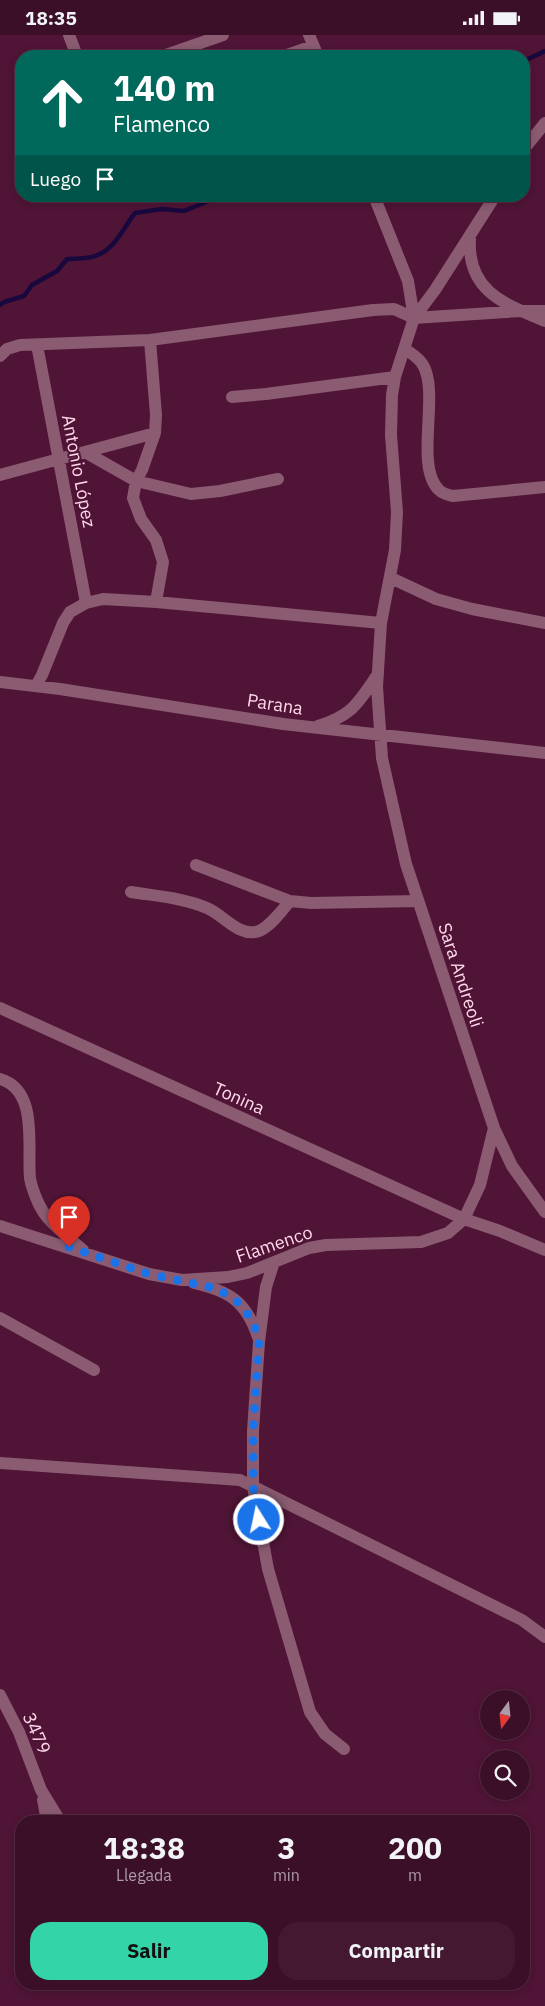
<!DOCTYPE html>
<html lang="es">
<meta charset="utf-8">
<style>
body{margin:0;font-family:"IBM Plex Sans",sans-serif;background:#431830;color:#f1f3f6;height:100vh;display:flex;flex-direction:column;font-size:19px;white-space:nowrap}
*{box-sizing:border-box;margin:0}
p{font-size:16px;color:#ac9ca8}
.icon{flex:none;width:28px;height:28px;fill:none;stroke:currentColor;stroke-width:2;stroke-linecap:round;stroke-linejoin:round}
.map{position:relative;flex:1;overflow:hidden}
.details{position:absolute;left:15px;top:1780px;width:515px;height:175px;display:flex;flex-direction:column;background:#3c0f28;border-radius:20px;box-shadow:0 2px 8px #0003,0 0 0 1px #552f45}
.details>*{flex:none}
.guide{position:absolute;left:15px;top:15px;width:515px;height:152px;border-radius:20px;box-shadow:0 2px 8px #0003,0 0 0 1px #552f45;background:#00695c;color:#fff;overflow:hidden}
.needle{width:32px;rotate:195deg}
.tools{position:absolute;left:480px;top:1655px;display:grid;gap:10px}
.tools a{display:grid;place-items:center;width:50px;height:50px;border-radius:50%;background:#3c0f28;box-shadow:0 2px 8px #0003,0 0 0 1px #552f45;font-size:25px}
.pin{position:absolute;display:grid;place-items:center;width:42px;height:42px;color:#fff;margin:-51px -21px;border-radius:50% 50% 50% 0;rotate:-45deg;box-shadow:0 0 5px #0007}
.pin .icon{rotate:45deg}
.me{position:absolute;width:55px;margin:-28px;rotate:350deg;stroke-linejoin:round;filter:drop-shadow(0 0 4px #0008)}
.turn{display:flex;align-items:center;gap:18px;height:105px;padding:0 15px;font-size:22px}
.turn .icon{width:65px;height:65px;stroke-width:2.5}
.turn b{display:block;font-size:35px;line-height:42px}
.then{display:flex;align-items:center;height:48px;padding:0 15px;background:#0003;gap:10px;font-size:19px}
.eta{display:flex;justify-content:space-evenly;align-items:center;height:85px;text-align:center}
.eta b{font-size:30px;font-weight:800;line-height:35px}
.cta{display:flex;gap:10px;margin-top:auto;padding:10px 15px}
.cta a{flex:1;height:58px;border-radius:20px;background:#33d4a8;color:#111;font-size:20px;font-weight:800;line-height:58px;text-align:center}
.cta a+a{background:#431830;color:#f1f3f6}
.status{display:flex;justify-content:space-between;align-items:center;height:35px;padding:0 25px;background:#3c0f28;direction:ltr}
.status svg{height:14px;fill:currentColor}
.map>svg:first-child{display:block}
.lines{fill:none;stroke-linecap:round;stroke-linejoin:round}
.stream{stroke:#18083d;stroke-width:4.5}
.minor{stroke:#8a5b71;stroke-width:12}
.route{stroke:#1a73e8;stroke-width:9;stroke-dasharray:0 16.2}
.labels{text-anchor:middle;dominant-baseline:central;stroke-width:4;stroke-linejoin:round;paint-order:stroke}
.street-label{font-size:18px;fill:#ffd8e9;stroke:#501436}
</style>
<div class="status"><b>18:35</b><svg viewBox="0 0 49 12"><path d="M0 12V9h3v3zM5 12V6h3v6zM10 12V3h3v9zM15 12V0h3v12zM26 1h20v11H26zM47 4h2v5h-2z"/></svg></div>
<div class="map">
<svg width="545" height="1971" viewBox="0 0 545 1971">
<rect width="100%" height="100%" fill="#501436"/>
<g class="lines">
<path class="stream" d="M524,26L545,16
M0,270L4,267L24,261L32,250L57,236L67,224C76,224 87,224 95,221C115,215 123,193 135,178L162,174L184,176L221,161"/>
<path class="minor" d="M69,0L77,21
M309,0L318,21
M163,21L223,0
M284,21L313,11
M524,114L545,88
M374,161L408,246L414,283L395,342L392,360L391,400L397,477L395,515L381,588L377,652L382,723L406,829L494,1093L512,1131L545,1177
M470,204C467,256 504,269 545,286
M414,283L435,255L495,161
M150,305L156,380L155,398L142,435L136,446L133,463L141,484L156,505L163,527L156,567
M37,310L86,568
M405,314C412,319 419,323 423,330C440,359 414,431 439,455C442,458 448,460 453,461L545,452
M0,321L7,314L20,310L150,305L373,275L394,274L414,283L521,276H545
M232,362L266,359L395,342
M85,417L136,446L191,459L220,456L278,444
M0,440L155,398
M391,543L436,564L472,574L545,588
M0,647L60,654L283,689L545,718
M36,651L42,640L63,588L70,577L86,568L103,564L156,567L381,588
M318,691C353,680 358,668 378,639
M196,830L290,866L311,868L418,866
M131,857C156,861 184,863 207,873C224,880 239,903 259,896C271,891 282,875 290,866
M0,973L464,1184L500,1196L545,1215
M0,1044C39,1055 27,1113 30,1143C31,1150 34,1158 37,1165C45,1186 66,1200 83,1215
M0,1191L149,1239L182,1245L228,1242L247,1238L309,1213L326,1210L421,1207L448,1198L464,1184L480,1150L494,1093
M274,1227L266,1252L259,1307L253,1396V1452L268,1534L310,1677L325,1699L344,1714
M194,1248C229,1256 246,1266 258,1302
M0,1283L94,1335
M0,1428L240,1445L522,1585L545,1602
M0,1660L19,1697L41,1755L60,1786
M43,1765L47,1786"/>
</g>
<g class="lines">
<path class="route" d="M69,1212L149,1239L218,1254L239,1268L253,1286L259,1307L253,1396V1452L259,1485"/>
</g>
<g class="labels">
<g class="street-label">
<text transform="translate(79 436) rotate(79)">Antonio López</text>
<text transform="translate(275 669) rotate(9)">Parana</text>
<text transform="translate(461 940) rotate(72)">Sara Andreoli</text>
<text transform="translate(239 1063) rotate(24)">Tonina</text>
<text transform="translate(274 1209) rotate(-19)">Flamenco</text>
<text transform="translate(37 1698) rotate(66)">3479</text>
</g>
</g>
</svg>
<div class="tools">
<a><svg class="needle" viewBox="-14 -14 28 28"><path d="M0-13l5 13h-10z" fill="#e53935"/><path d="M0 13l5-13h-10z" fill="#ac9ca8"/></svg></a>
<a><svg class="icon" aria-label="search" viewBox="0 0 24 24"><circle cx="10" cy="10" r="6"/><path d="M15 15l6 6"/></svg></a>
</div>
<div class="pin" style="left:69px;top:1212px;background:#d93025"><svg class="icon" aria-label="arrive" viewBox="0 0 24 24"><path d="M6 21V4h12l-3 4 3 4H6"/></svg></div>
<svg class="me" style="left:259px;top:1485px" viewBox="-20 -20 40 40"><circle r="17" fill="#1a73e8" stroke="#fff" stroke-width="3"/><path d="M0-11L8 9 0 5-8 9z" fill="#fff"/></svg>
<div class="guide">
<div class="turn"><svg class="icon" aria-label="ahead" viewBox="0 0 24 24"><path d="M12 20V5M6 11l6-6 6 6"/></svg><div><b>140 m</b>Flamenco</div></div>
<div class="then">Luego<svg class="icon" aria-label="arrive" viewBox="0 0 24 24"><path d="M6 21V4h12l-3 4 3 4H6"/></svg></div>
</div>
<section class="details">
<div class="eta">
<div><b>18:38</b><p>Llegada</p></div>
<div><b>3</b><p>min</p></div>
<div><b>200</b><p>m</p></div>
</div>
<div class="cta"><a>Salir</a><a>Compartir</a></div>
</section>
</div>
